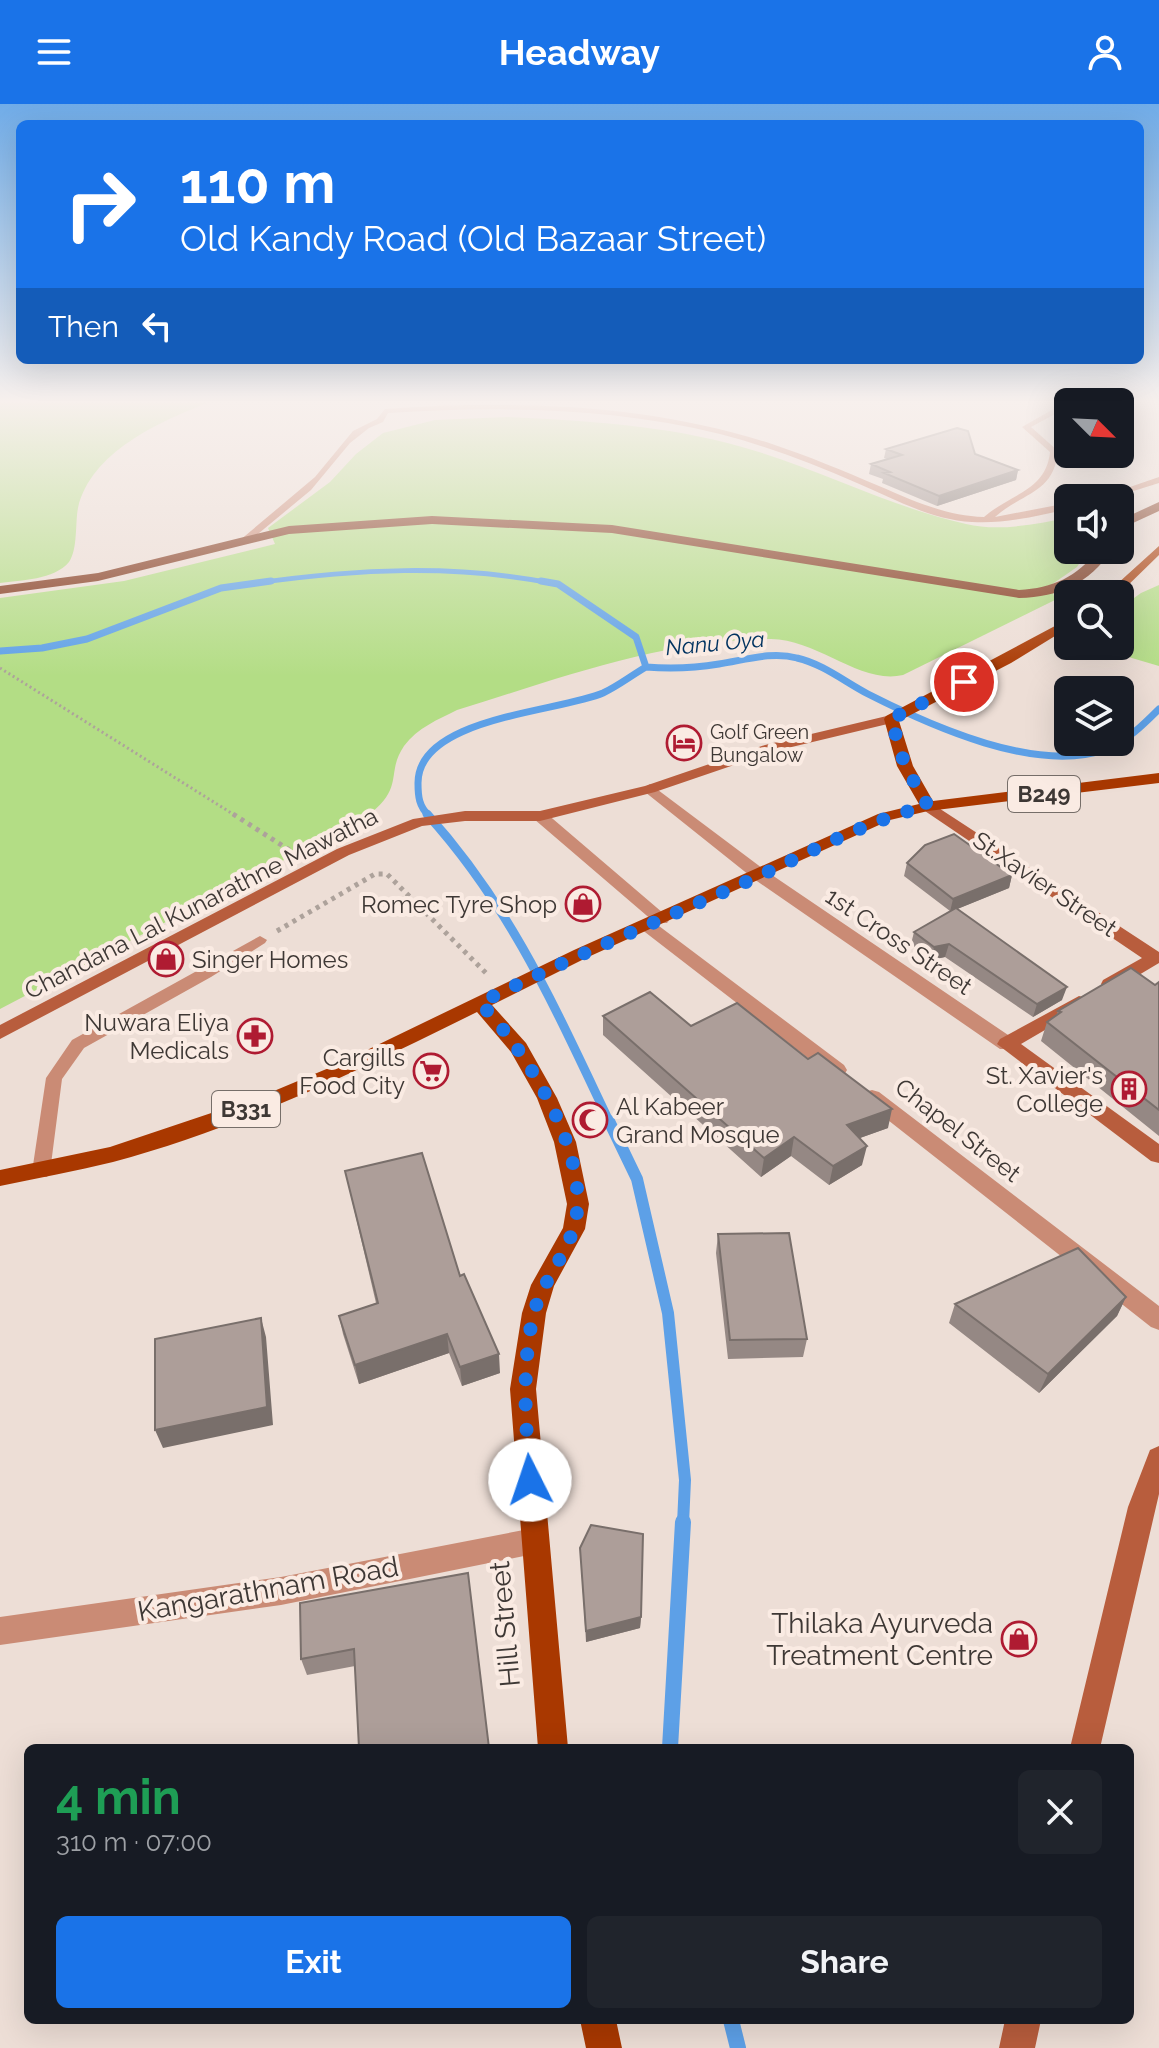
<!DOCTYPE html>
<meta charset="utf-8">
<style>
body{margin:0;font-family:Raleway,sans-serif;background:#20242c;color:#f1f3f6;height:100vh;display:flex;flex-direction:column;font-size:30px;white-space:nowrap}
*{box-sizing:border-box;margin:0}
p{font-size:26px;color:#9ea1a6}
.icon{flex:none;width:44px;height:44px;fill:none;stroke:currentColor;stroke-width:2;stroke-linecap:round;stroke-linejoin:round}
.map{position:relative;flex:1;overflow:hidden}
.drawer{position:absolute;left:24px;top:1640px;width:1110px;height:280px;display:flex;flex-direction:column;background:#171b24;border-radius:12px;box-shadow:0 8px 32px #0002}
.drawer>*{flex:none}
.hud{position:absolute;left:16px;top:16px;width:1128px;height:244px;border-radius:12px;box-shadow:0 8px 32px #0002;background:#1a73e8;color:#fff;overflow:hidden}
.needle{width:52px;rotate:114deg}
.fabs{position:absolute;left:1054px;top:284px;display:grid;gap:16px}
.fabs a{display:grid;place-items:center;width:80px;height:80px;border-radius:12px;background:#171b24;box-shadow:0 8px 32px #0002;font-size:40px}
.pin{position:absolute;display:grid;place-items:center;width:68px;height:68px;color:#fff;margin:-34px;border:4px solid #fff;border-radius:50%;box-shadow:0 2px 8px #0007}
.me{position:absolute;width:88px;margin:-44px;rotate:356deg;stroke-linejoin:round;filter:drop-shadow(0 0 6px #0008)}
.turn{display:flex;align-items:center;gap:28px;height:168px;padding:0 32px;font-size:36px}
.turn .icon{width:104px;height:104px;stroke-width:2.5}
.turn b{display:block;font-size:56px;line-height:68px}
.then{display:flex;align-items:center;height:76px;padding:0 32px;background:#0003;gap:16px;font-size:30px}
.round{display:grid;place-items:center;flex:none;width:84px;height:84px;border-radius:12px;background:#20242c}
.overview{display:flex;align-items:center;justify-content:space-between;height:136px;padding:0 32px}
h1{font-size:48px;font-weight:700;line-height:60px;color:#1e9e55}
.cta{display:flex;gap:16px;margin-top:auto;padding:16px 32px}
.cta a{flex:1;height:92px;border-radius:12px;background:#1a73e8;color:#fff;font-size:32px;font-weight:700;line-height:92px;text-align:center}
.cta a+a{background:#20242c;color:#f1f3f6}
header{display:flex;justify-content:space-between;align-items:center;height:104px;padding:0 32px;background:#1a73e8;color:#fff;font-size:36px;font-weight:700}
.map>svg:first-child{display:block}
.green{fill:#b3dd85}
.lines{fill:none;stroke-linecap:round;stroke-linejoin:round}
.stream-far4{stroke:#5da0e7;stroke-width:5}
.stream-far3{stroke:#5da0e7;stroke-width:7}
.stream-far2{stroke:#5da0e7;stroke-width:9}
.stream-far1{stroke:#5da0e7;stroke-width:12}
.stream{stroke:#5da0e7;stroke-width:16}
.path-far1{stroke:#ada29b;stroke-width:3;stroke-dasharray:2 3;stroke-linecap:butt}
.path{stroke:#ada29b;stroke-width:5;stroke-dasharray:4 5;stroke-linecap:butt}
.lane{fill:#ca8b75;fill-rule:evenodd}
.street{fill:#ca8b75;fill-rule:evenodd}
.secondary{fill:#b85d3d;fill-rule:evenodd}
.primary{fill:#a93800;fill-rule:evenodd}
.highway{fill:#803518;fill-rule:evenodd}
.wall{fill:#958884}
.shaded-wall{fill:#796f6b}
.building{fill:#ad9e99;stroke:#796f6b;stroke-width:2}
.route{stroke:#1a73e8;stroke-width:14;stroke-dasharray:0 25.2}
.labels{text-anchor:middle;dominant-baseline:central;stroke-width:8;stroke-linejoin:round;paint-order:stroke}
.far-poi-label{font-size:20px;fill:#3e3835;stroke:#faebe3;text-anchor:start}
.far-water-label{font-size:22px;font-style:italic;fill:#013360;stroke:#faebe3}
.shield{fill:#faebe3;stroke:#766e69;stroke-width:2}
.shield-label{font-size:22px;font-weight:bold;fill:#3e3835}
.street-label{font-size:24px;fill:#3e3835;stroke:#faebe3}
.poi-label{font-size:24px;fill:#3e3835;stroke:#faebe3;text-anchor:end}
.near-street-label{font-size:28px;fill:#3e3835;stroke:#faebe3}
.near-poi-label{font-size:28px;fill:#3e3835;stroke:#faebe3;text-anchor:end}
</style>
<header><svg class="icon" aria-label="menu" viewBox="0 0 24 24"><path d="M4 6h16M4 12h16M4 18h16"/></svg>Headway<svg class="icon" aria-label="person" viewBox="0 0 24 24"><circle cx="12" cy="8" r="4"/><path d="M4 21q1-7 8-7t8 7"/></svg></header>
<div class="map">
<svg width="1159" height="1944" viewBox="0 0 1159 1944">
<rect width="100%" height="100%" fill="#edded6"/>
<path class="green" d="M0,299H207C159,318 91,348 78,404C75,419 78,445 69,458C54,476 21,476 0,479Z
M508,313C587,317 665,321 742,343C818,364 889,403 966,420C999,428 1035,420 1068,414V446H1088L1077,463L1051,481L1055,496L903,571C861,581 819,536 771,535C664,535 558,575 457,606C439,615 417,624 404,642C385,670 406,683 366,713L0,905V494L124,477L275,440L268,424L330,378L356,350L383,329L435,316Z
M1159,481V562L1091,542H1120V504L1141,489Z"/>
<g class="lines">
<path class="stream-far4" d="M257,479C356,465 453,460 551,479"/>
<path class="stream-far3" d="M541,477L558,480L636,533L646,563
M0,547L42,544L87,535L221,484L271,477
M646,563C671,565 695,564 719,560C745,556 772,547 797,554C823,560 845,578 868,590C929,621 1038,671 1106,645C1127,637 1143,621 1159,605
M429,712C419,702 418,693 418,679C418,613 559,608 603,589C618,582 632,571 646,563"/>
<path class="stream-far2" d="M427,710C512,804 556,906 610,1019"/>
<path class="stream-far1" d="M609,1017L637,1075L668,1209L685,1376L683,1420"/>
<path class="stream" d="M670,1644L683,1418
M731,1916L738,1944"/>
<path class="path-far1" d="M0,564L236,712"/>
<path class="path" d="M233,710L294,749
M277,827L375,770H387L486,869"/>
<path class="lane" d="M1064,299H1068V303L1031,323L1058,347C1054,390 1021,389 995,413L1068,399V405C1037,412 1005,420 972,418C932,416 894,395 857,379C813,360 767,342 720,330C612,303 499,302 388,309L383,318L369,324L350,339L311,386L247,439L239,437L315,373L353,327L377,315L385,305C515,296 647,299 772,340C808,352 844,367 879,382C914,397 946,412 984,413C1010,390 1046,387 1050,348L1022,323Z
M1159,373V379L1111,394H1098Z
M260,832L267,836L265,839L211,873L84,944L62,975L50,1068L47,1073H35L32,1068L46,974L72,936Z"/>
<path class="street" d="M650,680L766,767L1014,935L1017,940L1014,945H1000L754,775L645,688L642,685Z
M540,707L546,709L670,815L667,819H655L844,961L847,966L844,971H830L641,825L638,821L641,817H653L534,715L532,712Z
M872,986L879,988L1159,1202V1226L1151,1223L865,998L862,993L865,988Z
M534,1424L544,1428L548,1437L544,1446L534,1450L281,1501L0,1541V1513L281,1473Z"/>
<path class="secondary" d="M891,611L898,615L896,618L775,647L655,688L540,717H465L422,722L349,751L0,935V921L337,745L413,715L465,707H540L645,682L765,641Z
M928,697L1159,848V859L1117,884H1103L1101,880L1103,876L1142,854L922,705L920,702Z
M1079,892L1086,894L1088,898L1086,902L1021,940L1159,1040V1059L1151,1057L997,940L1000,935Z
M1159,1342V1390L1100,1644H1070L1128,1403L1150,1346Z
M1005,1916H1041L1035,1944H999Z"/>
<path class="primary" d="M1159,442V451L1119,490H1106Z
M1068,515V524L1011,559L899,617L913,662L933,697L1159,669V679L928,707L890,716L586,854L492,901L526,939L557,994L576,1038L589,1100L585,1125L554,1182L546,1209L536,1285L568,1644H538L510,1285L522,1209L531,1181L563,1124L567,1100L554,1038L537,994L511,948L477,908C360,966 240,1024 113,1058C76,1067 37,1074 0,1082V1066L110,1043L262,992L336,961L574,846L878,710L919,700L897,662L884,615L886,612Z
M580,1916H616L622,1944H586Z"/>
<path class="highway" d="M1159,398V407L1120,425V416Z
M432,412L612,421L1019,486C1053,484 1077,473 1098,446H1112C1088,480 1060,493 1019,494L612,429L432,420L289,430L98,477L0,490V482L98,469L289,422Z"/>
</g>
<path class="wall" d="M886,345L975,350L1018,366L1016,376L937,402L882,379L883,375L869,370L871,360L887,355L884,354Z
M907,759L1012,771L1009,784L957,805L1062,896L1033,913L945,853L931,856L911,840L914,828L950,807L904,772Z
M1159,878V1032L1041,937L1047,918L1056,912L1058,907L1155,881Z
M603,912L691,922L808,955L888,1024L860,1034L862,1061L829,1081L791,1052L761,1073L603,931Z
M345,1067L460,1172L500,1269L462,1282L449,1249L359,1280L343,1230L339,1212L376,1199Z
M718,1130L807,1235L803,1253L728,1255L716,1149Z
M1126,1193L1117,1212L1039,1289L949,1219L955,1200Z
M580,1444L641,1513L640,1524L586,1538Z
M468,1469L355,1562L307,1571L301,1555Z"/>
<path class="shaded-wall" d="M1018,366L1016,376L937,402L939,392Z
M1012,771L1009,784L950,808L953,795Z
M949,840L945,853L931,856L934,843Z
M1067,883L1062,896L1033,913L1037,900Z
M892,1005L888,1024L843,1040L847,1021Z
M794,1033L791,1052L761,1073L764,1054Z
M867,1042L862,1061L829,1081L833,1062Z
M1126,1193L1117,1212L1039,1289L1048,1270Z
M261,1214L266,1233L273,1321L163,1344L155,1326Z
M447,1230L449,1249L359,1280L355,1261Z
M499,1250L500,1269L462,1282L460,1263Z
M641,1513L640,1524L586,1538V1527Z"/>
<path class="building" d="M957,324L968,327L975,350L1018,366L939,392L884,369L890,368L871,360L902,351L886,345Z
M954,730L1012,771L953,795L907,759L925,741Z
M956,804L1067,883L1037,900L949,840L934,843L914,828Z
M1131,864L1155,881L1159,878V1006L1047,918L1061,908L1058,907Z
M650,888L691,922L737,899L808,955L818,949L892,1005L847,1021L867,1042L833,1062L794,1033L764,1054L603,912Z
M422,1049L460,1172L464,1170L499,1250L460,1263L447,1230L355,1261L339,1212L378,1199L345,1067Z
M789,1129L807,1235L730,1236L718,1130Z
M1078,1144L1126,1193L1048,1270L955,1200Z
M261,1214L267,1303L155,1326V1235Z
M591,1421L643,1430L641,1513L586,1527L580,1444Z
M468,1469L489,1644H359L354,1545L301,1555L300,1499Z"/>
<linearGradient id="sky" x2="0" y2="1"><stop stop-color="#70ace8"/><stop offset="0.52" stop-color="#f7f0ed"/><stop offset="1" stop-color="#f7f0ed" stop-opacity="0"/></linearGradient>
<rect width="1159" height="572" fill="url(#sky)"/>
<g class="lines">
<path class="route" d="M530,1376C526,1321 521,1267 533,1212C541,1179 565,1154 574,1123C594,1054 526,946 480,899C571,853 666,814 759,772C815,746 868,716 928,702L905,662L891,615L964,578"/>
</g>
<defs>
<g id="hotel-ring" transform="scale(1.8)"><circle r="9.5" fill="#faebe3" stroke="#af1b32" stroke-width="1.5"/><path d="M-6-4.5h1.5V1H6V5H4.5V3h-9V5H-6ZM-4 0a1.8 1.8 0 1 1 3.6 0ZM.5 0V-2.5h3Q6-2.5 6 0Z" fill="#af1b32"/></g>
<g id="shop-ring" transform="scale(1.8)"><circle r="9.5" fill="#faebe3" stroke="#af1b32" stroke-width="1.5"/><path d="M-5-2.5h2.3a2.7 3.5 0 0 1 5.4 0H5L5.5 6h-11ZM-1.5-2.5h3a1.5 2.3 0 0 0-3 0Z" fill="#af1b32"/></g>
<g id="pharmacy-ring" transform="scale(1.8)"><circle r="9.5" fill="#faebe3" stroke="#af1b32" stroke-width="1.5"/><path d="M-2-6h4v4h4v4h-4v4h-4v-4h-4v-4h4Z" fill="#af1b32"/></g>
<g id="supermarket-ring" transform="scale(1.8)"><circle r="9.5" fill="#faebe3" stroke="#af1b32" stroke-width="1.5"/><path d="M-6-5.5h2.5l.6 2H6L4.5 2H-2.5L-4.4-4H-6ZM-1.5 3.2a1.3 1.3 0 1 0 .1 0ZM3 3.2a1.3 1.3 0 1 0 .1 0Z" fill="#af1b32"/></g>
<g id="building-ring" transform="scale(1.8)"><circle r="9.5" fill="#faebe3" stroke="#af1b32" stroke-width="1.5"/><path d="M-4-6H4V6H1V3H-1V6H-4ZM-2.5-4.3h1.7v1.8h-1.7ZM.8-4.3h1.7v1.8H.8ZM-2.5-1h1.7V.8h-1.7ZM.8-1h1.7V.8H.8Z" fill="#af1b32"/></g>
<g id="mosque-ring" transform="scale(1.8)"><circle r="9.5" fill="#faebe3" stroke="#af1b32" stroke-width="1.5"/><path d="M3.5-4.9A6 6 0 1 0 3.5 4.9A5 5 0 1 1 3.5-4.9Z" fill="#af1b32"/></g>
</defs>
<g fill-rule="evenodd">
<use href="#hotel-ring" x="684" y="639"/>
<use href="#shop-ring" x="583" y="800"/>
<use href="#shop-ring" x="166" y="855"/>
<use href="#pharmacy-ring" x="255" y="932"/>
<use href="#supermarket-ring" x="431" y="967"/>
<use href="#building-ring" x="1129" y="985"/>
<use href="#mosque-ring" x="590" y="1016"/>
<use href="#shop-ring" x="1019" y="1535"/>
</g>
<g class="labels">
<g class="far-poi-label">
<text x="710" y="628">Golf Green<tspan x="710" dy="23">Bungalow</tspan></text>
</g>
<g class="far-water-label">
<text transform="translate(715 539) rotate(-5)">Nanu Oya</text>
</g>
<g class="shield">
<rect x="1008" y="672" width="72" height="36" rx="6"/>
<rect x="212" y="987" width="68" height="36" rx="6"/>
</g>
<g class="shield-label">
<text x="1044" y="690">B249</text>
<text x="246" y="1005">B331</text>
</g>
<g class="street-label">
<text transform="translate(1045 780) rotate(34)">St.Xavier Street</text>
<text transform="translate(201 799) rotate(-27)">Chandana Lal Kunarathne Mawatha</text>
<text transform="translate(899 837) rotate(34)">1st Cross Street</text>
<text transform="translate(958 1026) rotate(38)">Chapel Street</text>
</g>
<g class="poi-label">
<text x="557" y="800">Romec Tyre Shop</text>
<text x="192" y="855" text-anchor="start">Singer Homes</text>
<text x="229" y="918">Nuwara Eliya<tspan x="229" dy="28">Medicals</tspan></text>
<text x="405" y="953">Cargills<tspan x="405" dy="28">Food City</tspan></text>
<text x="1103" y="971">St. Xavier's<tspan x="1103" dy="28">College</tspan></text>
<text x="616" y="1002" text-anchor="start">Al Kabeer<tspan x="616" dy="28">Grand Mosque</tspan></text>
</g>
<g class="near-street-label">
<text transform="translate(268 1485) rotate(-10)">Kangarathnam Road</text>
<text transform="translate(505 1520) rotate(-95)">Hill Street</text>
</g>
<g class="near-poi-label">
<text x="993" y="1519">Thilaka Ayurveda<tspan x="993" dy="32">Treatment Centre</tspan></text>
</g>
</g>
</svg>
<div class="fabs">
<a><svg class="needle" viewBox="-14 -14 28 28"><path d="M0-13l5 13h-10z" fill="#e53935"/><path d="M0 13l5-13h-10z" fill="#9ea1a6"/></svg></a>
<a><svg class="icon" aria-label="sound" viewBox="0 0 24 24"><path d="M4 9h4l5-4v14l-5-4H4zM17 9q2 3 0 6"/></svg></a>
<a><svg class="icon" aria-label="search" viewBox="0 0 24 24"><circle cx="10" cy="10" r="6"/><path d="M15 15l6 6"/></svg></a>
<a><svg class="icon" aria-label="layers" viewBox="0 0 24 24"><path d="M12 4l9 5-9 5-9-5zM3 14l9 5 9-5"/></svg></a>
</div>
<div class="pin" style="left:964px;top:578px;background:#d93025"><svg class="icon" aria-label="arrive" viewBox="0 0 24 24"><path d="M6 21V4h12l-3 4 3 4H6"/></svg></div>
<svg class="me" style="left:530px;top:1376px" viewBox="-20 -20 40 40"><circle r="19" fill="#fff"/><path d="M0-13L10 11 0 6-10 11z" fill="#1a73e8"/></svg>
<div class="hud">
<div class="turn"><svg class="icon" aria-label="right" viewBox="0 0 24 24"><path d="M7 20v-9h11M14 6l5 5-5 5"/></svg><div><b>110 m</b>Old Kandy Road (Old Bazaar Street)</div></div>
<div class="then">Then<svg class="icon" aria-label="left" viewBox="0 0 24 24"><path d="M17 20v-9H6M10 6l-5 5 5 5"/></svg></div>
</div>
<section class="drawer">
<div class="overview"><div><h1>4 min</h1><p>310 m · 07:00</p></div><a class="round"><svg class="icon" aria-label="close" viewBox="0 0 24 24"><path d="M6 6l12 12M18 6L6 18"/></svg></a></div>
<div class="cta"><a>Exit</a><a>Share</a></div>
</section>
</div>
